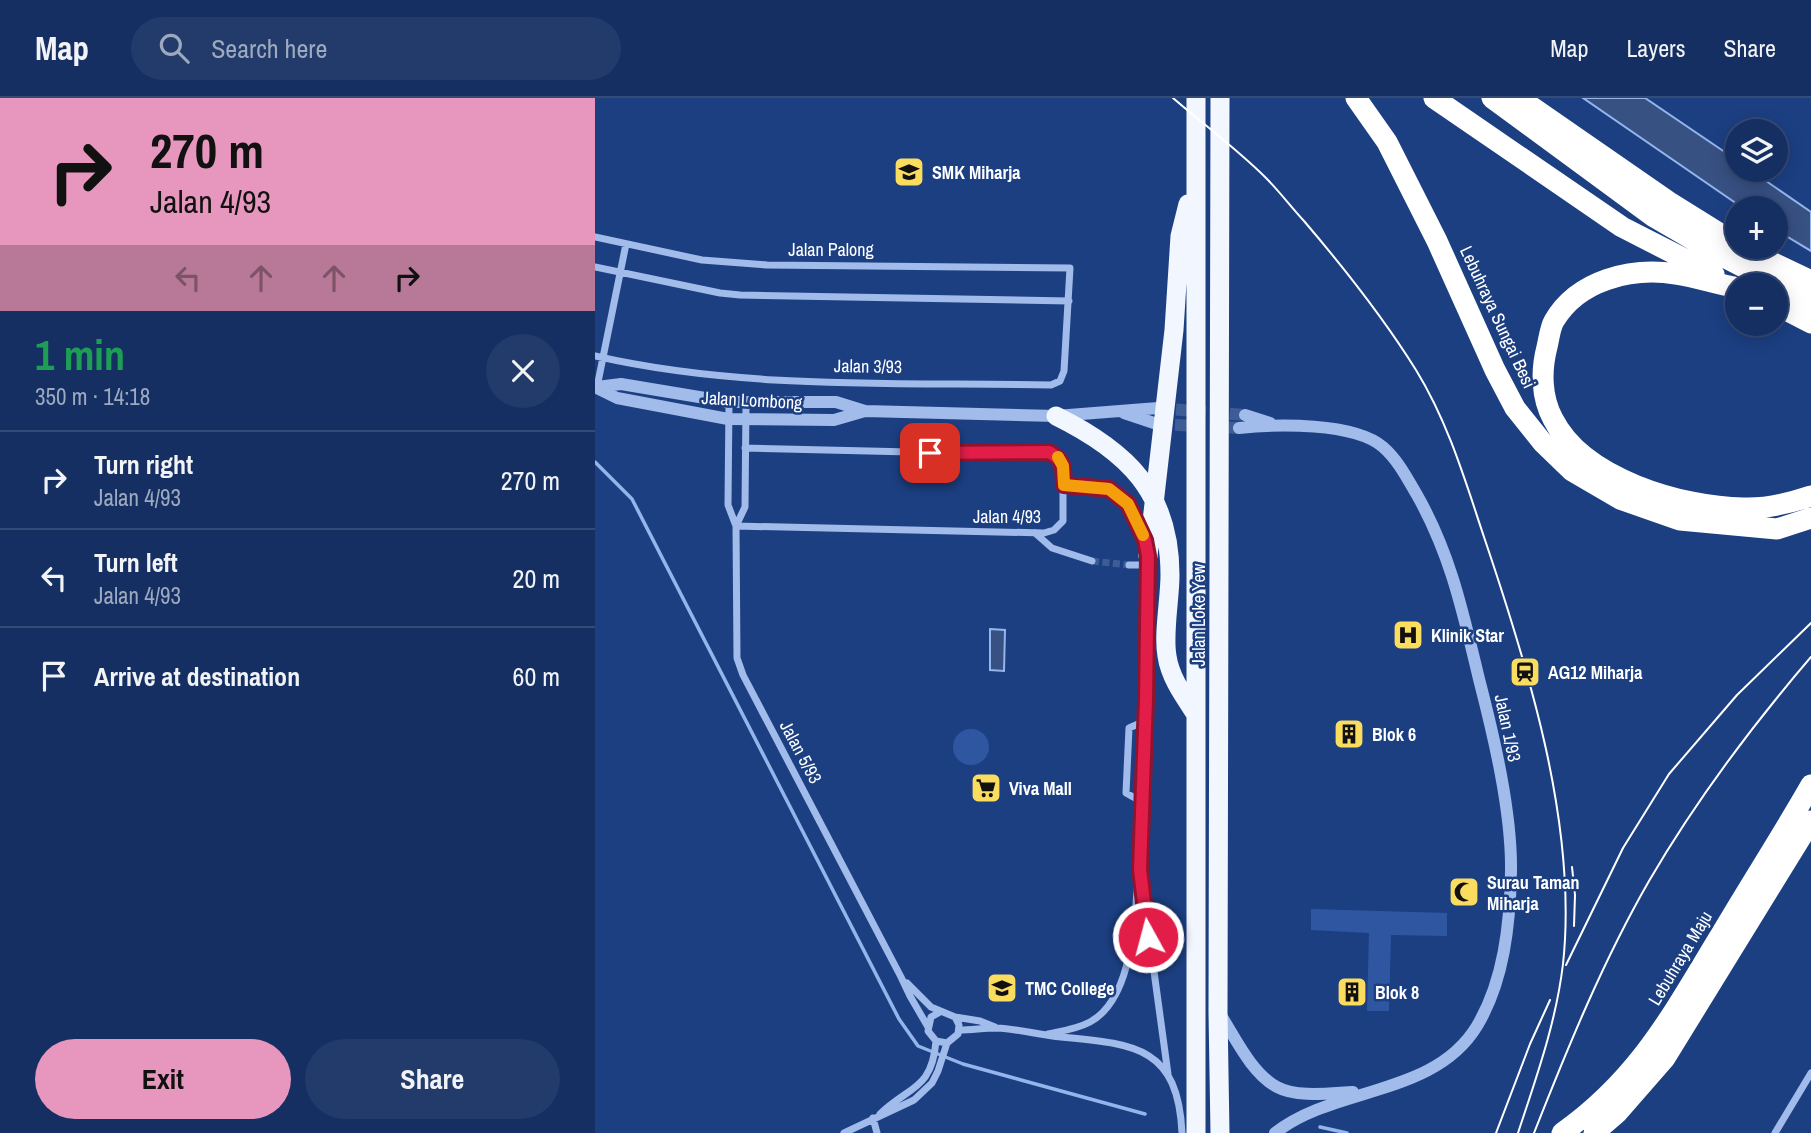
<!DOCTYPE html>
<meta charset="utf-8">
<style>
body{margin:0;font-family:"Archivo Narrow",sans-serif;background:#223b6b;color:#f1f3f6;height:100vh;display:flex;flex-direction:column;font-size:26px;white-space:nowrap}
*{box-sizing:border-box;margin:0}
p{font-size:23px;color:#9da9be}
.icon{flex:none;width:38px;height:38px;fill:none;stroke:currentColor;stroke-width:2;stroke-linecap:round;stroke-linejoin:round}
.map{position:relative;flex:1;overflow:hidden}
.details{display:flex;flex-direction:column;background:#152f62;width:595px}
.details>*{flex:none}
.hud{background:#e797bd;color:#111;overflow:hidden}
.controls{position:absolute;left:1130px;top:21px;display:grid;gap:14px}
.controls a{display:grid;place-items:center;width:63px;height:63px;border-radius:50%;background:#152f62;box-shadow:0 4px 18px #0003,0 0 0 2px #344a77;font-size:35px}
.pin{position:absolute;display:grid;place-items:center;width:60px;height:60px;color:#fff;margin:-30px;border-radius:14px;box-shadow:0 4px 10px #0006}
.me{position:absolute;width:77px;margin:-38px;rotate:353deg;stroke-linejoin:round;filter:drop-shadow(0 0 5px #0008)}
.turn{display:flex;align-items:center;gap:24px;height:147px;padding:0 35px;font-size:32px}
.turn .icon{width:91px;height:91px;stroke-width:2.5}
.turn b{display:block;font-size:49px;line-height:60px}
.lanes{display:flex;align-items:center;height:66px;padding:0 35px;background:#0003;justify-content:center;gap:35px;direction:ltr}
.lanes .off{opacity:.35}
.round{display:grid;place-items:center;flex:none;width:74px;height:74px;border-radius:37px;background:#223b6b}
.head{display:flex;align-items:center;justify-content:space-between;height:119px;padding:0 35px}
h1{font-size:42px;font-weight:700;line-height:52px;color:#1e9e55}
.button{display:flex;gap:14px;margin-top:auto;padding:14px 35px}
.button a{flex:1;height:80px;border-radius:42px;background:#e797bd;color:#111;font-size:28px;font-weight:700;line-height:80px;text-align:center}
.button a+a{background:#223b6b;color:#f1f3f6}
ul{padding:0;list-style:none}
li{display:flex;align-items:center;gap:21px;height:98px;padding:0 35px;border-top:2px solid #344a77}
li div{flex:1}
li b{display:block;font-size:26px}
li em{font-style:normal}
header{display:flex;align-items:center;gap:42px;box-sizing:border-box;height:98px;padding:0 35px;background:#152f62;border-bottom:2px solid #344a77}
header strong{font-size:33px}
nav{display:flex;gap:38px;margin-inline-start:auto;font-size:24px}
.search{width:490px;height:63px;background:#223b6b;display:flex;align-items:center;gap:18px;box-sizing:border-box;padding:0 24px;border-radius:38px;color:#9da9be;font-size:26px}
main{display:flex;flex:1;min-height:0}
.map>svg:first-child{display:block}
.green{fill:#2f57a1}
.water{fill:#385183;stroke:#94b4ec;stroke-width:2}
.lines{fill:none;stroke-linecap:round;stroke-linejoin:round}
.stream{stroke:#94b4ec;stroke-width:3.5}
.minor-tunnel{stroke:#3e5c95;stroke-width:7;stroke-dasharray:7 3.5;stroke-linecap:butt}
.tertiary-tunnel{stroke:#3e5c95;stroke-width:12;stroke-dasharray:12 6;stroke-linecap:butt}
.minor{stroke:#a1bbea;stroke-width:7}
.tertiary{stroke:#a1bbea;stroke-width:12}
.trunk{stroke:#f2f6fe;stroke-width:19}
.motorway{stroke:#fff;stroke-width:21}
.tram{stroke:#fff;stroke-width:2}
.route-casing{stroke:#92132f;stroke-width:18}
.route{stroke:#e11d48;stroke-width:12}
.slow{stroke:#f59e0b;stroke-width:12}
.labels{text-anchor:middle;dominant-baseline:central;stroke-width:5;stroke-linejoin:round;paint-order:stroke}
.poi-label{font-size:18px;font-weight:bold;fill:#fff;stroke:#1c3f82;text-anchor:start}
.street-label{font-size:18px;fill:#fff;stroke:#1c3f82}
</style>
<header>
<strong>Map</strong>
<div class="search"><svg class="icon" aria-label="search" viewBox="0 0 24 24"><circle cx="10" cy="10" r="6"/><path d="M15 15l6 6"/></svg>Search here</div>
<nav><a>Map</a><a>Layers</a><a>Share</a></nav>
</header>
<main>
<section class="details">
<div class="hud">
<div class="turn"><svg class="icon" aria-label="right" viewBox="0 0 24 24"><path d="M7 20v-9h11M14 6l5 5-5 5"/></svg><div><b>270 m</b>Jalan 4/93</div></div>
<div class="lanes"><svg class="icon off" aria-label="left" viewBox="0 0 24 24"><path d="M17 20v-9H6M10 6l-5 5 5 5"/></svg><svg class="icon off" aria-label="ahead" viewBox="0 0 24 24"><path d="M12 20V5M6 11l6-6 6 6"/></svg><svg class="icon off" aria-label="ahead" viewBox="0 0 24 24"><path d="M12 20V5M6 11l6-6 6 6"/></svg><svg class="icon" aria-label="right" viewBox="0 0 24 24"><path d="M7 20v-9h11M14 6l5 5-5 5"/></svg></div>
</div>
<div class="head"><div><h1>1 min</h1><p>350 m · 14:18</p></div><a class="round"><svg class="icon" aria-label="close" viewBox="0 0 24 24"><path d="M6 6l12 12M18 6L6 18"/></svg></a></div>
<ul>
<li><svg class="icon" aria-label="right" viewBox="0 0 24 24"><path d="M7 20v-9h11M14 6l5 5-5 5"/></svg><div><b>Turn right</b><p>Jalan 4/93</p></div><em>270 m</em></li>
<li><svg class="icon" aria-label="left" viewBox="0 0 24 24"><path d="M17 20v-9H6M10 6l-5 5 5 5"/></svg><div><b>Turn left</b><p>Jalan 4/93</p></div><em>20 m</em></li>
<li><svg class="icon" aria-label="arrive" viewBox="0 0 24 24"><path d="M6 21V4h12l-3 4 3 4H6"/></svg><div><b>Arrive at destination</b></div><em>60 m</em></li>
</ul>
<div class="button"><a>Exit</a><a>Share</a></div>
</section>
<div class="map">
<svg width="1216" height="1035" viewBox="0 0 1216 1035">
<rect width="100%" height="100%" fill="#1c3f82"/>
<path class="green" d="M358 649a18 18 0 1 1 36 0a18 18 0 1 1-36 0Z
M716,811L852,815V838L796,837L794,913H772L774,835L716,832Z"/>
<path class="water" d="M988,0H1050L1143,63V72H1155L1216,114V153L1181,132V110H1148Z
M395,531L410,532L409,573L395,572Z"/>
<g class="lines">
<path class="stream" d="M0,364L37,401L304,921L323,948L368,966L550,1016
M725,1029L752,1035"/>
<path class="minor-tunnel" d="M497,463L534,467"/>
<path class="tertiary-tunnel" d="M563,310L650,317
M562,326L644,330"/>
<path class="minor" d="M0,139L107,162L172,167L475,170L469,273L465,283L456,287C305,284 148,292 0,258
M0,169L125,195L145,197L474,203
M2,289L31,146
M134,304L133,407L141,428L142,560L148,577L306,879L315,898L333,929
M469,387L514,391L533,406L549,439
M141,428L449,435L459,432L468,423V368L464,360L454,354H316L150,350
M141,428L150,409L151,305
M440,435L457,450L497,463
M553,461L550,623L545,771L573,976
M534,467H553
M547,704L531,695L534,630L550,623
M312,885L336,909L360,919L364,927L363,936L352,945L341,943L333,933L336,919L345,914
M360,919L385,923L400,929
M364,932C377,932 389,930 402,930C423,931 445,937 466,939C539,946 583,948 587,1035
M453,936C467,933 482,931 495,924C537,901 539,825 543,783
M285,1016C314,988 337,992 341,943
M278,1020L282,1035
M249,1035L319,1002L337,985L343,973L352,945
M1180,1035L1216,975"/>
<path class="tertiary" d="M0,289L22,300L133,321L239,322L270,313
M2,289L26,286L134,304H241L270,313L461,318L563,310
M529,315L562,326
M650,317L675,325
M644,330C681,326 759,324 788,349C803,362 812,380 822,397C856,457 868,515 884,581C899,639 917,715 916,774C915,826 909,883 882,928C839,999 739,988 680,1035
M625,916C640,939 656,975 682,989C702,1000 736,995 758,994"/>
<path class="trunk" d="M601,0V1035
M625,0L623,914L625,1035
M461,318C532,353 575,394 575,477C575,501 568,536 572,558C575,579 588,597 600,615
M553,458L579,232L585,138L593,106"/>
<path class="motorway" d="M761,0L792,44L842,143L900,272L920,310L948,345L977,373L1025,401L1085,422L1182,431L1216,420
M839,0L1027,129L1119,176
M897,0L1059,119L1121,155L1216,204
M924,0L1074,104L1143,147
M1145,149L1216,183
M1143,190C1122,186 1101,179 1081,176C1036,169 983,182 959,223C955,230 954,241 952,249C946,272 946,299 958,321C988,381 1087,409 1148,410C1171,411 1195,405 1216,398
M1181,207L1216,225
M967,1035C1046,979 1079,913 1128,833C1157,784 1188,736 1216,687
M999,1035L1022,1015L1070,960L1216,723"/>
<path class="tram" d="M578,0C608,26 642,51 671,80C684,93 696,109 709,123C750,171 788,219 821,272C853,324 870,382 889,439C933,569 983,728 968,866C961,925 941,980 923,1035
M977,769L980,797L979,828
M971,867L1028,750L1074,676L1142,597L1216,525
M901,1035L935,946L955,902
M939,1035C973,949 1008,863 1054,783C1100,704 1156,629 1216,559"/>
</g>
<g class="lines">
<g class="route-casing">
<path id="route" d="M335,355L454,354C470,363 468,369 469,387L514,391L533,406L550,442L553,458L551,602L545,771L553,839"/>
</g>
<use href="#route" class="route"/>
<path class="slow" d="M463,359L468,368L469,387L514,391L533,406L548,437"/>
</g>
<defs>
<g id="school-square" transform="scale(1.575)"><rect x="-9" y="-9" width="18" height="18" rx="4" fill="#fadc5e" stroke="#1c3f82"/><path d="M0-5L7-2L0 1L-7-2ZM-4 1L0 2.5L4 1V4Q0 6-4 4Z" fill="#111"/></g>
<g id="hospital-square" transform="scale(1.575)"><rect x="-9" y="-9" width="18" height="18" rx="4" fill="#fadc5e" stroke="#1c3f82"/><path d="M-5-5h3v3.5h4V-5h3V5h-3V1.5h-4V5h-3Z" fill="#111"/></g>
<g id="station-square" transform="scale(1.575)"><rect x="-9" y="-9" width="18" height="18" rx="4" fill="#fadc5e" stroke="#1c3f82"/><path d="M-3-6H3Q5-6 5-4V2Q5 4 3 4L4.5 6H3L1.5 4h-3L-3 6H-4.5L-3 4Q-5 4-5 2V-4Q-5-6-3-6ZM-3.5-4v3h7v-3ZM-3.5 1v1.5H-2V1ZM2 1v1.5H3.5V1Z" fill="#111"/></g>
<g id="building-square" transform="scale(1.575)"><rect x="-9" y="-9" width="18" height="18" rx="4" fill="#fadc5e" stroke="#1c3f82"/><path d="M-4-6H4V6H1V3H-1V6H-4ZM-2.5-4.3h1.7v1.8h-1.7ZM.8-4.3h1.7v1.8H.8ZM-2.5-1h1.7V.8h-1.7ZM.8-1h1.7V.8H.8Z" fill="#111"/></g>
<g id="supermarket-square" transform="scale(1.575)"><rect x="-9" y="-9" width="18" height="18" rx="4" fill="#fadc5e" stroke="#1c3f82"/><path d="M-6-5.5h2.5l.6 2H6L4.5 2H-2.5L-4.4-4H-6ZM-1.5 3.2a1.3 1.3 0 1 0 .1 0ZM3 3.2a1.3 1.3 0 1 0 .1 0Z" fill="#111"/></g>
<g id="mosque-square" transform="scale(1.575)"><rect x="-9" y="-9" width="18" height="18" rx="4" fill="#fadc5e" stroke="#1c3f82"/><path d="M3.5-4.9A6 6 0 1 0 3.5 4.9A5 5 0 1 1 3.5-4.9Z" fill="#111"/></g>
<g id="university-square" transform="scale(1.575)"><rect x="-9" y="-9" width="18" height="18" rx="4" fill="#fadc5e" stroke="#1c3f82"/><path d="M0-5L7-2L0 1L-7-2ZM-4 1L0 2.5L4 1V4Q0 6-4 4Z" fill="#111"/></g>
</defs>
<g fill-rule="evenodd">
<use href="#school-square" x="314" y="74"/>
<use href="#hospital-square" x="813" y="537"/>
<use href="#station-square" x="930" y="574"/>
<use href="#building-square" x="754" y="636"/>
<use href="#supermarket-square" x="391" y="690"/>
<use href="#mosque-square" x="869" y="794"/>
<use href="#university-square" x="407" y="890"/>
<use href="#building-square" x="757" y="894"/>
</g>
<g class="labels">
<g class="poi-label">
<text x="337" y="74">SMK Miharja</text>
<text x="836" y="537">Klinik Star</text>
<text x="953" y="574">AG12 Miharja</text>
<text x="777" y="636">Blok 6</text>
<text x="414" y="690">Viva Mall</text>
<text x="892" y="784">Surau Taman<tspan x="892" dy="21">Miharja</tspan></text>
<text x="430" y="890">TMC College</text>
<text x="780" y="894">Blok 8</text>
</g>
<g class="street-label">
<text x="236" y="151">Jalan Palong</text>
<text transform="translate(903 219) rotate(65)">Lebuhraya Sungai Besi</text>
<text transform="translate(273 268) rotate(1)">Jalan 3/93</text>
<text transform="translate(157 302) rotate(3)">Jalan Lombong</text>
<text x="412" y="418">Jalan 4/93</text>
<text transform="translate(603 517) rotate(-90)">Jalan Loke Yew</text>
<text transform="translate(913 630) rotate(78)">Jalan 1/93</text>
<text transform="translate(206 654) rotate(62)">Jalan 5/93</text>
<text transform="translate(1085 860) rotate(-59)">Lebuhraya Maju</text>
</g>
</g>
</svg>
<div class="controls">
<a><svg class="icon" aria-label="layers" viewBox="0 0 24 24"><path d="M12 4l9 5-9 5-9-5zM3 14l9 5 9-5"/></svg></a>
<a>+</a>
<a>−</a>
</div>
<div class="pin" style="left:335px;top:355px;background:#d93025"><svg class="icon" aria-label="arrive" viewBox="0 0 24 24"><path d="M6 21V4h12l-3 4 3 4H6"/></svg></div>
<svg class="me" style="left:553px;top:839px" viewBox="-20 -20 40 40"><circle r="17" fill="#e11d48" stroke="#fff" stroke-width="3"/><path d="M0-11L8 9 0 5-8 9z" fill="#fff"/></svg>
</div>
</main>
